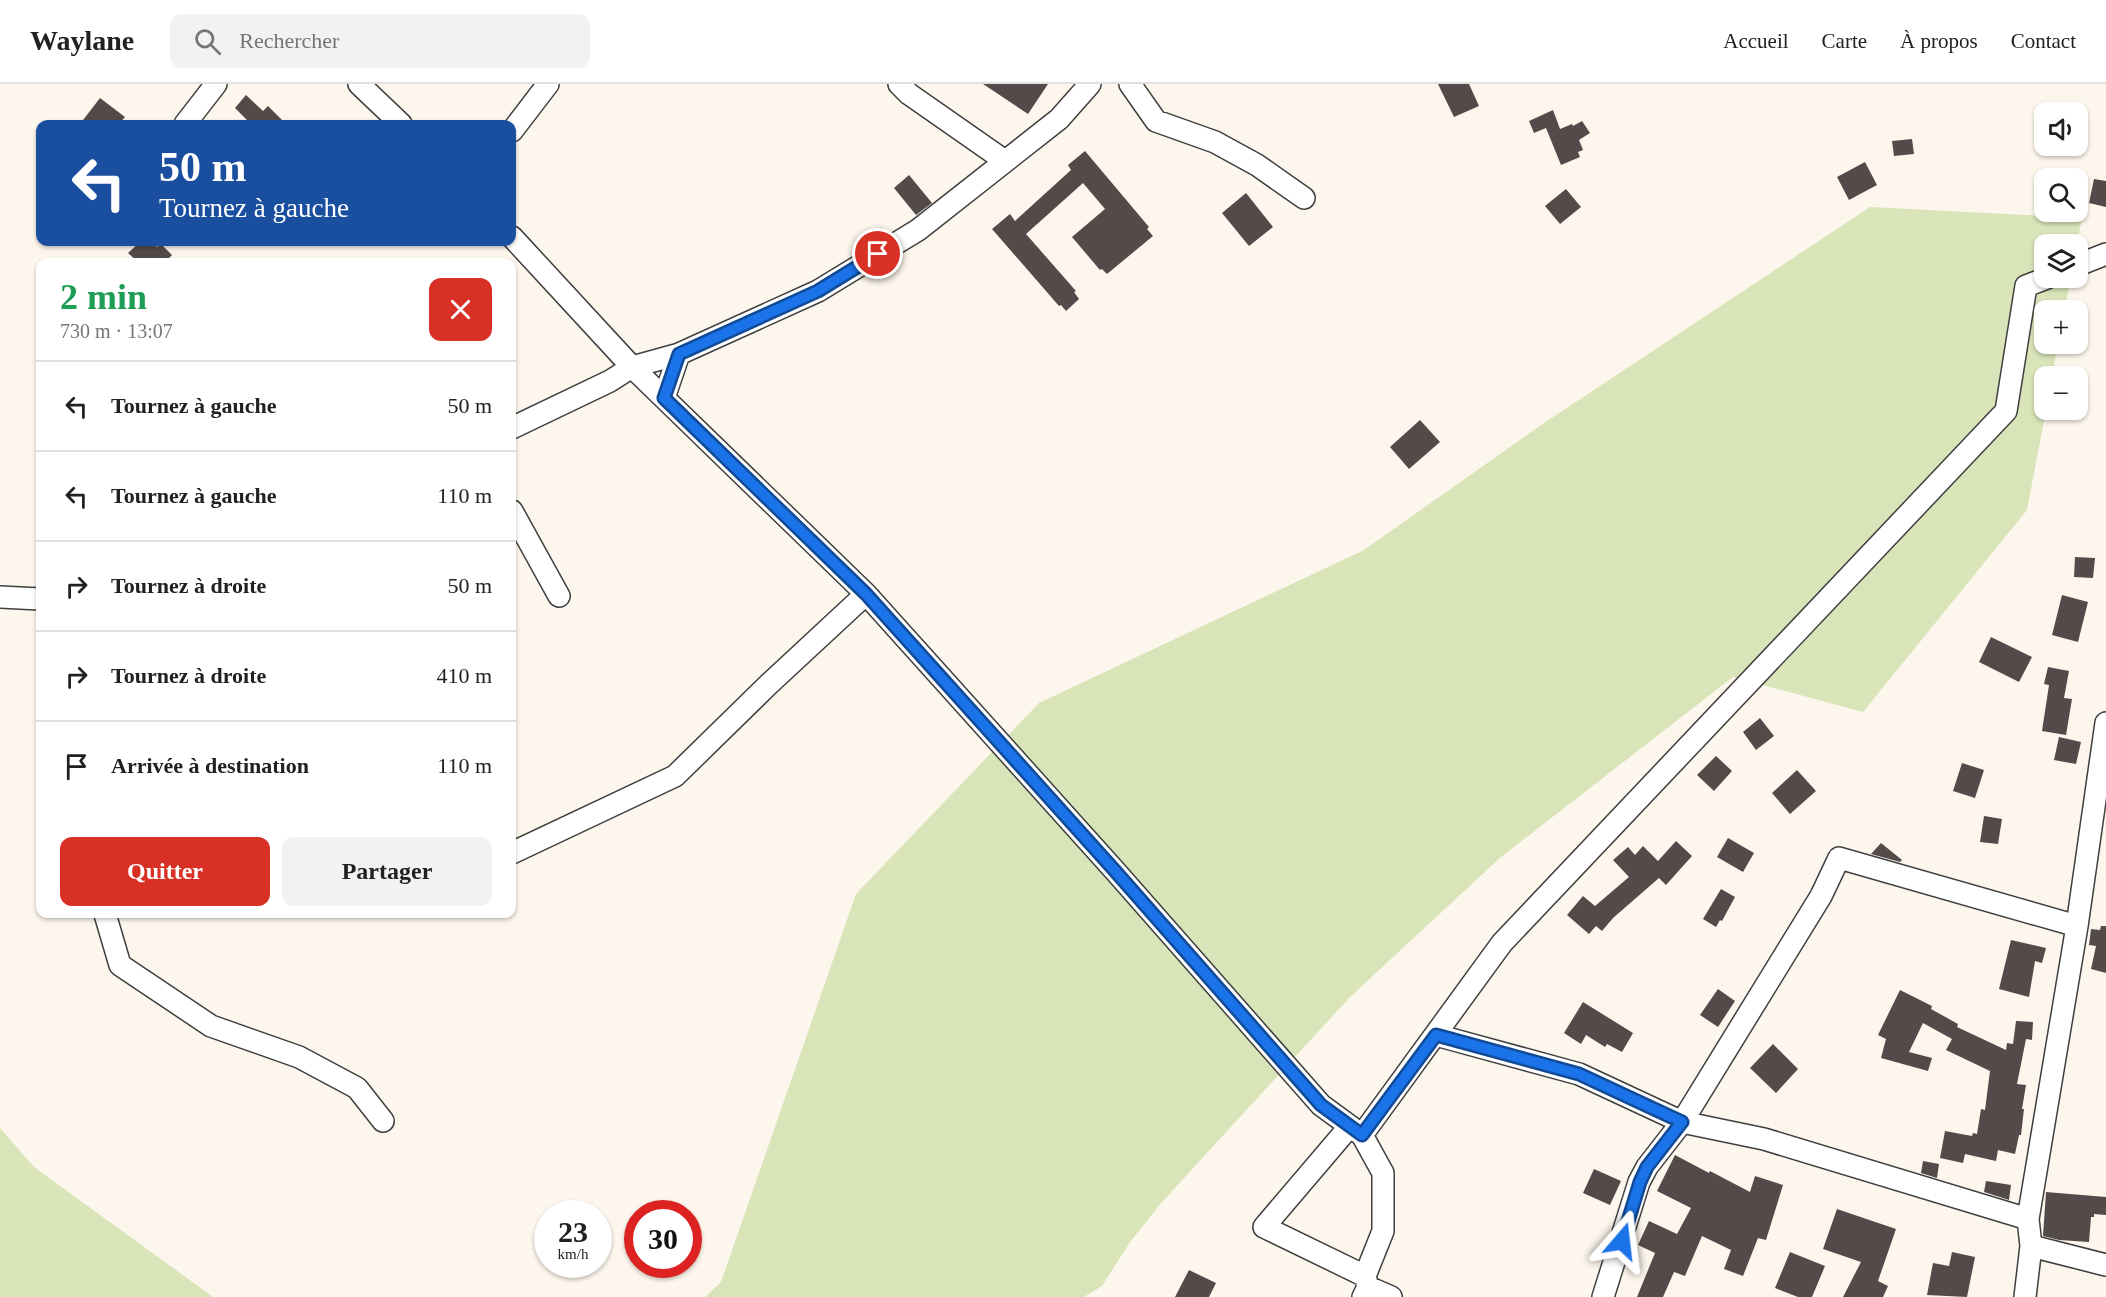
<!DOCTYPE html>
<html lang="fr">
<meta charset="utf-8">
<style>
body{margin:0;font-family:Georgia,serif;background:#f2f2f2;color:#202124;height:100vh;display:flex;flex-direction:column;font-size:22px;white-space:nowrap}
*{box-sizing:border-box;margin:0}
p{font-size:20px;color:#757577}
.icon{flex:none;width:33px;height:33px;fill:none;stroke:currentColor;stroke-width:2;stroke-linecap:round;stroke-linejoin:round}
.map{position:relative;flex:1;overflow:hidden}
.details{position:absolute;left:36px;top:174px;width:480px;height:660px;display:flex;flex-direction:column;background:#fff;border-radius:12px;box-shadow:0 2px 4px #0004}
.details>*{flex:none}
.banner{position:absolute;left:36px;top:36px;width:480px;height:126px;border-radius:12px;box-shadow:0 2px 4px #0004;background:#1a4fa0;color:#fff;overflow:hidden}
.controls{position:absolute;left:2034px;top:18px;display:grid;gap:12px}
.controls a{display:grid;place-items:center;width:54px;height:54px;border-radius:12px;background:#fff;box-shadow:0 2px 4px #0004;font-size:30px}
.speed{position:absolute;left:534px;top:1116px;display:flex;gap:12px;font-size:30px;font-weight:700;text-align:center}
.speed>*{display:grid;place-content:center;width:78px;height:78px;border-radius:50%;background:#fff;box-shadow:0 2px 4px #0004;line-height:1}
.speed small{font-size:15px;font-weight:400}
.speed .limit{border:9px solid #d22;background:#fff;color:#111}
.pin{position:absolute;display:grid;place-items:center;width:51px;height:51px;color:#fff;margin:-26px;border:3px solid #fff;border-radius:50%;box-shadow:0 2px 6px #0007}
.me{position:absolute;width:66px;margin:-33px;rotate:17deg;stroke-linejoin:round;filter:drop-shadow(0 0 4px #0008)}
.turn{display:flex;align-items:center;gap:21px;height:126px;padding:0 24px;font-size:27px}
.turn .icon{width:78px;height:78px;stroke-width:2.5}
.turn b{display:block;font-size:42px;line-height:51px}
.round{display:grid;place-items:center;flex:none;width:63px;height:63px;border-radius:12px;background:#f2f2f2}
.head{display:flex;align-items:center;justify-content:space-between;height:102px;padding:0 24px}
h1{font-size:36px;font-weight:700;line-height:45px;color:#1e9e55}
.cta{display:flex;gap:12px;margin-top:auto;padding:12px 24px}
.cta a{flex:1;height:69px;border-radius:12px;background:#d93025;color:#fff;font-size:24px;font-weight:700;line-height:69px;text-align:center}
.cta a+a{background:#f2f2f2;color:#202124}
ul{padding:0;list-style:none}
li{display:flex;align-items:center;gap:18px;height:90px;padding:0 24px;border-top:2px solid #e0e0e0}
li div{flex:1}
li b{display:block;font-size:22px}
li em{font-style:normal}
header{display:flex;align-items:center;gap:36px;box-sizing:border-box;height:84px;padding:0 30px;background:#fff;border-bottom:2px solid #e0e0e0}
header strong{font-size:28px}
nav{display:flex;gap:33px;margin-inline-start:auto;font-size:21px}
.search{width:420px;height:54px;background:#f2f2f2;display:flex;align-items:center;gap:15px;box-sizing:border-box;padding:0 21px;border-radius:12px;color:#757577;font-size:22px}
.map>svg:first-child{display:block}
.green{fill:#d9e4b9}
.building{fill:#534b49}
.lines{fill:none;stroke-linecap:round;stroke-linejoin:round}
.minor-casing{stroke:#3f3f3f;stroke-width:24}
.minor{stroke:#fff;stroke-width:21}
.route-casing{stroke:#114b97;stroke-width:15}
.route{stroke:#1a73e8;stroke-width:10}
</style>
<header>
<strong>Waylane</strong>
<div class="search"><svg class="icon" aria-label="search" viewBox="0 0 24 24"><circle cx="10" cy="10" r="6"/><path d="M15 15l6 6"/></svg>Rechercher</div>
<nav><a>Accueil</a><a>Carte</a><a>À propos</a><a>Contact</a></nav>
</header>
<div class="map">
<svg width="2106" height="1213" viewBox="0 0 2106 1213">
<rect width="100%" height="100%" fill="#fdf6ec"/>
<path class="green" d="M1870,123L2082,134L2077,160H2044V194H2071L2064,226H2044V260H2058L2052,292H2044L2046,326L2027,426L1863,628L1733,593L1501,773L1350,913L1162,1118L1130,1158L1102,1202L1084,1213H705L721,1198L856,810L1039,619L1364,466L1544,339Z
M0,1044L34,1083L213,1213H0Z"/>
<path class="building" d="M983,0H1048L1028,30Z
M1438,0H1469L1479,22L1454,33Z
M246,11L263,27L268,22L286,40H248L250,39L235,24Z
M100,14L125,33L119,40H80Z
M1553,26L1560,45L1572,40L1573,42L1582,37L1590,49L1579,56L1583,66L1578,68L1580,73L1561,81L1546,44L1534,49L1529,37Z
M1912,55L1914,70L1894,72L1892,57Z
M1085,67L1149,143L1147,145L1153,152L1107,190L1102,185L1100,186L1072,153L1105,125L1083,99L1026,150L1076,207L1074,208L1079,215L1066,227L1061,221L1059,222L992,145L1010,130L1015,137L1071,86L1068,81Z
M1865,78L1877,101L1849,116L1837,93Z
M909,91L932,119L916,131L894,104Z
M2094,95L2106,97V123L2089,119Z
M1566,105L1581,123L1560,140L1545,122Z
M1246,109L1273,143L1249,162L1222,129Z
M140,158H152L157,163L161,160L172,171L165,178H138L128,169Z
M1420,336L1440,358L1409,385L1390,363Z
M2075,473L2095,474L2093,494L2074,493Z
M2062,511L2088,518L2078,558L2052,551Z
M1991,553L2032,573L2019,598L1979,578Z
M2048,583L2069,587L2064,614L2072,615L2066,651L2042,647L2049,601L2044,600Z
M1760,634L1774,652L1756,666L1743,648Z
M2059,653L2081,658L2076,680L2054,676Z
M1716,672L1732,687L1714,707L1697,691Z
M1962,679L1984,686L1975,714L1953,707Z
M1797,686L1816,707L1790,730L1772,709Z
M1984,732L2002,735L1998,760L1980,758Z
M1728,754L1754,769L1743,788L1717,773Z
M1676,757L1692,772L1666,801L1659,794L1613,834L1602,847L1596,842L1589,850L1567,831L1583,812L1595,822L1629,793L1613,776L1628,763L1635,771L1643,762L1658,777Z
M1881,759L1902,776L1900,778L1871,770Z
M1721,805L1735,813L1722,837L1720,836L1716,843L1703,835Z
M2101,842H2106V889L2091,885L2096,862L2089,861L2091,845L2100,846Z
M2011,856L2046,864L2042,879L2035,877L2029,913L1999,905Z
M1718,905L1735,917L1718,943L1700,931Z
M1900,906L1932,922L1931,925L1958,940L1957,943L2006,966L2007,959L2013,960L2016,937L2033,938L2032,956L2026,955L2017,1000L2026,1001L2022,1025H2024L2021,1051H2019L2015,1070L1998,1066L1996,1077L1965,1070L1963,1079L1940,1074L1945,1047L1972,1052L1973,1049L1977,1050L1981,1025L1985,1026L1990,987L1946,966L1952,955L1923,939L1909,968L1932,974L1928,987L1881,974L1886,955L1878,951Z
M1583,918L1633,949L1622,968L1607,960L1605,963L1586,951L1581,960L1564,949Z
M1773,960L1798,985L1776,1009L1750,984Z
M1675,1071L1709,1089L1710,1087L1750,1108L1755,1092L1783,1101L1766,1156L1758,1154L1743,1192L1724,1185L1731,1166L1702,1152L1685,1192L1674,1188L1663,1213H1637L1655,1169L1638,1161L1649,1137L1677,1150L1691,1124L1657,1107Z
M1923,1077L1939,1080L1937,1094L1921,1089Z
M1594,1085L1621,1097L1610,1121L1583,1109Z
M1986,1097L2011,1101L2009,1116L1984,1108Z
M2046,1108L2106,1113V1131L2094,1130V1133H2091L2089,1158L2059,1156L2043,1152Z
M1837,1125L1896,1145L1878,1197L1888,1202L1883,1213H1843L1861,1178L1823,1165Z
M1790,1168L1825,1182L1812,1213H1798L1775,1204Z
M1952,1168L1975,1173L1967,1213L1927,1211L1933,1179L1949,1182Z
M1189,1186L1216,1199L1209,1213H1175Z"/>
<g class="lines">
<g class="minor-casing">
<path id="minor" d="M359,0L401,40
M899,0L909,10L1005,77
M1130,0L1156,37L1215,58L1257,81L1304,114
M185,40L216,0
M512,47L548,0
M512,153L632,283L866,510L1116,788L1321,1021L1362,1051
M2078,181L2106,170
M664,314L679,270
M512,344L610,297L632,283L679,270L818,207L918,146L1059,35L1090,0
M512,427L559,512
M0,513L40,515
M512,769L675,692L769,600L866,510
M105,830L120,881L211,942L299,973L357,1004L383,1037
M1436,951L1579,990L1682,1038L1764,1055L2028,1135
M1350,1042L1264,1143L1365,1192
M2031,1162L2106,1181
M1368,1203L1391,1213
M1363,1213L1368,1203L1365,1192L1383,1147V1089L1362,1051L1502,859L2006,327L2026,202L2047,194
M1603,1213L1639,1098L1647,1083L1682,1038L1821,812L1839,774L2077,842
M2025,1213L2031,1162L2028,1135L2077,842L2106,639"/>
</g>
<use href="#minor" class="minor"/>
</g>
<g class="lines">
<g class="route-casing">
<path id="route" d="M878,170L818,207L679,270L664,314L866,510L1116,788L1321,1021L1362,1051L1436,951L1579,990L1682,1038L1647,1083L1640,1098L1622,1157"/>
</g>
<use href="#route" class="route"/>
</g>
</svg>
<div class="controls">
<a><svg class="icon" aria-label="sound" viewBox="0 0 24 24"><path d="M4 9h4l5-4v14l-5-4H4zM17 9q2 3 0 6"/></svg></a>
<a><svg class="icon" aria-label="search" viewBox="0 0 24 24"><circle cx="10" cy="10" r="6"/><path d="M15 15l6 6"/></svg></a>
<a><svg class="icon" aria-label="layers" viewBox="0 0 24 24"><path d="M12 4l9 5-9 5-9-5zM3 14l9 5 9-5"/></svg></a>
<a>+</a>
<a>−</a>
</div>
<div class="speed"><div>23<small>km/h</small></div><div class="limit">30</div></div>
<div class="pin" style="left:878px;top:170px;background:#d93025"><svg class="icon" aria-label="arrive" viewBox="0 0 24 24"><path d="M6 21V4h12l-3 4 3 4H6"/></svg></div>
<svg class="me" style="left:1622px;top:1157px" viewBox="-20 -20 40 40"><path d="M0-17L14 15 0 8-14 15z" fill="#1a73e8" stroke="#fff" stroke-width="4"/></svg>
<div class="banner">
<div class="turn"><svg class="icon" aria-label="left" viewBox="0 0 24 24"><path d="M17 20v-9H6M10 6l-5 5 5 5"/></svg><div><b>50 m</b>Tournez à gauche</div></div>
</div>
<section class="details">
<div class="head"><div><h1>2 min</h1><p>730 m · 13:07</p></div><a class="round" style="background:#d93025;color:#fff"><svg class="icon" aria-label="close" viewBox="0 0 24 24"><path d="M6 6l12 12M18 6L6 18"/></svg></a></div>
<ul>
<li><svg class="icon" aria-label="left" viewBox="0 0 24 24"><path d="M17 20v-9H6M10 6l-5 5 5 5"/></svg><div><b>Tournez à gauche</b></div><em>50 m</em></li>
<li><svg class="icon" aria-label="left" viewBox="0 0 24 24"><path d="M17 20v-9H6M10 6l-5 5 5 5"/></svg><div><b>Tournez à gauche</b></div><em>110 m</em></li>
<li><svg class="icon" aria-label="right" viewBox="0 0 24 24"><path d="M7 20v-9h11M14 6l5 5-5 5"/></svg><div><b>Tournez à droite</b></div><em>50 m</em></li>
<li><svg class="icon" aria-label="right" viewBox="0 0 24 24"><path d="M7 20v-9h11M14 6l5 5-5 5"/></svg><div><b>Tournez à droite</b></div><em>410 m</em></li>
<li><svg class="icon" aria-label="arrive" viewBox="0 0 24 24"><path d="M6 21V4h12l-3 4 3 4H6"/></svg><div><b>Arrivée à destination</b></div><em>110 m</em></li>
</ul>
<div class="cta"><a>Quitter</a><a>Partager</a></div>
</section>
</div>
